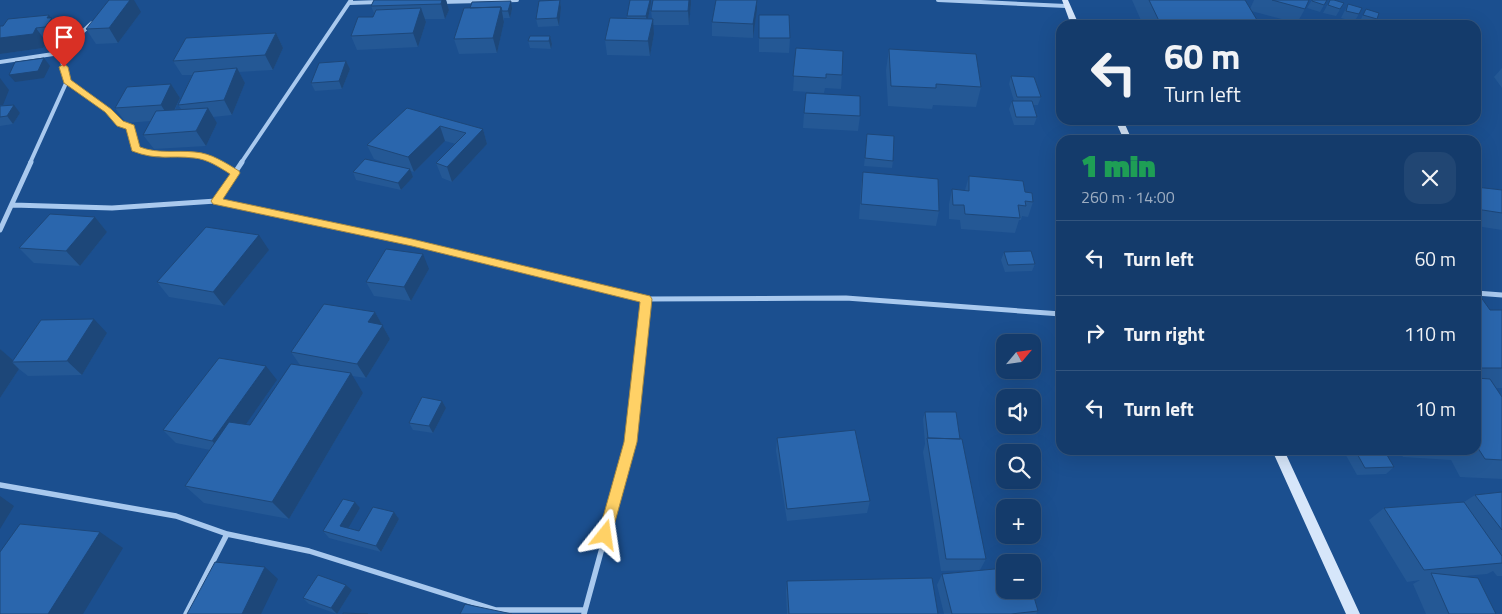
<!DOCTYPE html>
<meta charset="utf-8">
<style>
body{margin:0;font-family:"Titillium Web",sans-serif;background:#214673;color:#f1f3f6;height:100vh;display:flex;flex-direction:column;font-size:19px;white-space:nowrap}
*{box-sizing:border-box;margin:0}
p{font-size:16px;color:#9dadc1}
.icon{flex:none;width:28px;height:28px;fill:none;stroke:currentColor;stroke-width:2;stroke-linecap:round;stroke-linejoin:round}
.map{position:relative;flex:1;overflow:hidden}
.panel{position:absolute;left:1056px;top:135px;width:425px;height:320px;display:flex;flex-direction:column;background:#143b6b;border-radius:15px;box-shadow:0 5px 20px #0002,0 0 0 1px #33557e}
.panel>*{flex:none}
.guide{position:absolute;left:1056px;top:20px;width:425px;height:105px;border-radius:15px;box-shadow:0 5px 20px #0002,0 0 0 1px #33557e;background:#143b6b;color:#f1f3f6;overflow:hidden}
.needle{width:32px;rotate:61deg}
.tools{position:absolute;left:996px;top:334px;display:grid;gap:10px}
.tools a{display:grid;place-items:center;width:45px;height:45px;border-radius:10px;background:#143b6b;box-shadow:0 5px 20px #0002,0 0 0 1px #33557e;font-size:25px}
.pin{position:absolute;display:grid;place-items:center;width:42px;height:42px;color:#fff;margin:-51px -21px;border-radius:50% 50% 50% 0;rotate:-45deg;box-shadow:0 0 5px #0007}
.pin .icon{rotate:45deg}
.me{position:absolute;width:55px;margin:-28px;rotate:15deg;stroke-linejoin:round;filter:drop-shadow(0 0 4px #0008)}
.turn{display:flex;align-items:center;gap:18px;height:105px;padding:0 25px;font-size:22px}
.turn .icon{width:65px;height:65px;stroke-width:2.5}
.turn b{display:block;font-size:35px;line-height:42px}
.round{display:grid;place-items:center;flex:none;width:52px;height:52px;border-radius:15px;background:#214673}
.overview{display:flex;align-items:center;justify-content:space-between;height:85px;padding:0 25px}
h1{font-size:30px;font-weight:800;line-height:38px;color:#1e9e55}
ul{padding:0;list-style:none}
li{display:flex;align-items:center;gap:15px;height:75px;padding:0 25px;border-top:1px solid #33557e}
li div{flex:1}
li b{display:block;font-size:19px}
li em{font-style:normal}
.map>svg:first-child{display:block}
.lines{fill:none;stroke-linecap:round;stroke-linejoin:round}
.street-far2{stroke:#a9c9ee;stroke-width:4}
.street-far1{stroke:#a9c9ee;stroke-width:5}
.street{stroke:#a9c9ee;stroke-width:5.5}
.secondary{fill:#d6e6fa;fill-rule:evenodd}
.wall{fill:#245895}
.shaded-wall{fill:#1d4779}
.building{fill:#2a66ad;stroke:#1d4779}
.route{fill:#ffd166;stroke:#a68842}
</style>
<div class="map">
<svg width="1502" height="614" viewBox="0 0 1502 614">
<rect width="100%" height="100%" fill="#1b4f8f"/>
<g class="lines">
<path class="street-far2" d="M938,0L1066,6
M440,2L517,0
M349,3L379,2
M0,62L60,53
M67,81L108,111L120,123L130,128L135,149C163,158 191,149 218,163
M30,163L67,81L60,53L92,23
M241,163L351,0"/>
<path class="street-far1" d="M216,162L235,173
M242,162L216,201L412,242L646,299L846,298L1061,314
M13,205L112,208L216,201
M0,230L31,162
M1476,293L1502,295
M639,365L646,299"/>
<path class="street" d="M0,485L176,516L227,534
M186,614L227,534L309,551L496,610H585
M584,614L631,442L639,364"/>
<path class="secondary" d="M1062,0H1068L1079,25H1071Z
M1115,120H1123L1132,140H1124Z
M1272,450H1284L1360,614H1346Z"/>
</g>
<path class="wall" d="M374,0H446L449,10L445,19H425L426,22L418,47L357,50L351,36L373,17L374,13L371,6Z
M560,0L561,8L559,26L538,27L536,19Z
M630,0H651V3L648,19H652L651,11L691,4L689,25H653L654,34L650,56L607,55L605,40L627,19V16Z
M716,0H757V10L753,38L712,36V22Z
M1132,0H1245L1250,9L1254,0H1309L1305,9L1297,23L1251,11L1260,25H1143Z
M1312,0H1327L1320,12L1307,8Z
M1330,0L1344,3L1336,16L1323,13Z
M1348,4L1359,14L1354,22L1341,18Z
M464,8L512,9L510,18H504V22L497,53L459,54L454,39Z
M1366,9L1377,19L1373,25H1366L1359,23Z
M141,12L118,43L96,44L86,29Z
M759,15L790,38L789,53L759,52Z
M52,18L62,32L56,42L47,43L43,48L0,54Z
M276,33L283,48L273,70L239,72L245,83L232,115L213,117L217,123L206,146L154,149L143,135L151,121L126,123L115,108L171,84L180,98L175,110H182L178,105L192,75H182L173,61Z
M550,36L552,44L551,49L530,48L528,41Z
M796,48L842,75L841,89L825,88L824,93L793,91Z
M889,49L981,87L976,107L933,105L932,109L888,106L886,70Z
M346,61L350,69L342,89L315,91L311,83Z
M1502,68V88L1494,77Z
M1011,76L1041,97L1038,105H1033L1037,117L1034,125H1014L1009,109L1012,101H1014L1009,84Z
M0,106L20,113L13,124L0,126Z
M407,108L483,129L487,144L452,182L442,178L436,163L456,144L445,141L414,172L410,171L413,177L401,190L356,180L353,172L392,165L374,159L367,145Z
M804,113L860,116L858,131L803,128Z
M867,134L893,161L892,168L864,166Z
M863,172L939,211L936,226L859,219L861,187Z
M969,176L1025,192L1033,202L1028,217L1022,216L1021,220H1019L1015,233L961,229L960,220L949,219V204L952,189L965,190Z
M1476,187L1502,190V230L1476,226Z
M95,217L107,232L80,266L34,263L19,248Z
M269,250L224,306L169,297L157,282Z
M1004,252L1035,264L1032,271L1005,272L1001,260Z
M429,269L411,301L374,296L366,282Z
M1476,293L1490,310H1502V388H1496L1502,397V479L1460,477L1451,460L1403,457L1399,450H1476Z
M375,312L390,339L366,378L352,376L363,393L289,519L204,503L185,486L210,450L176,443L163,430L277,380L246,424L250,425L300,365L291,352Z
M107,333L82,375L28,376L19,369L0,398V349L13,361Z
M442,401L446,408L433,433L413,430L409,423Z
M925,412L960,439L986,559L980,570L1038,611L1036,614H944L937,585L942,574L976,570L941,571L923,452L925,444L923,419Z
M777,438L870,501L867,513L787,521L776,451Z
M1343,450H1384L1394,467L1386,474L1357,475Z
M1502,492V576H1497L1493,571L1487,574L1464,576L1496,614H1426L1413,584L1420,580L1407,582L1369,520L1384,508L1464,502L1475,495Z
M355,502L360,508L348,528L359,531L394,512L399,519L381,552L329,538L323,531Z
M787,581L938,614H787L786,592Z
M346,585L352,590L337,614L309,604L303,598Z"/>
<path class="shaded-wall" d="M130,0H134L141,12L118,43L109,28Z
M442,0H446L449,10L445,19L441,4Z
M560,0L561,8L559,26L557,18Z
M650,0H651V3L647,24L646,16Z
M689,0H691V4L689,25L688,11Z
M757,0V10L753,38V24Z
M511,1L512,9L510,18L508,11Z
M501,7L504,22L497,53L493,38Z
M421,8L426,22L418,47L413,33Z
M49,15L62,32L56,42L45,27L47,18Z
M653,19L654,34L650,56L648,41Z
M36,28L47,43L43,48L0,54V38Z
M276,33L283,48L273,70L265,55Z
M550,36L552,44L551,49L549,41Z
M44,58L50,66L44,78L15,82L9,75Z
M346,61L350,69L342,89L339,81Z
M237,68L245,83L232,115L224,100Z
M0,78L9,90L3,105H0Z
M171,84L180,98L170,119L161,105Z
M14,105L20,113L13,124L7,116Z
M208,108L217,123L206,146L196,131Z
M440,126L445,141L414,172L408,157Z
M483,129L487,144L452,182L447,167Z
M410,169L413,177L401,190L398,183Z
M95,217L107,232L80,266L66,251Z
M259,235L269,250L224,306L213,292Z
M423,254L429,269L411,301L404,287Z
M375,312L390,339L366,378L357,364L368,322Z
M94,319L107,333L82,375L67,361Z
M0,349L15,362H12L19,369L0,398Z
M266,366L277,380L225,454L212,441Z
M351,373L363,393L289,519L272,502Z
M442,401L446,408L433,433L429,426Z
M0,496L14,506L0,529Z
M355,502L360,508L346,532L340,526Z
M394,512L399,519L381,552L376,546Z
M100,532L123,548L83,614H48Z
M265,567L278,579L261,614H242Z
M346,585L352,590L337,614L331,608Z"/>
<path class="building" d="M109,0H130L109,28L86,29Z
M374,0H442L441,4L371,6Z
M560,0L557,18L536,19L539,1Z
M630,0H650L646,16H627Z
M653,0H689L688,11H651Z
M716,0H757L753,24L712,22Z
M1149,0H1245L1260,25H1161Z
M1272,0H1309L1305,9Z
M1312,0H1327L1324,5L1312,1Z
M1330,0H1334L1344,3L1340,9L1328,5Z
M511,1L508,11H502L501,7L470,8L472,2Z
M1348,4L1362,8L1359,14L1346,11Z
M501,7L493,38L454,39L464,8Z
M421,8L413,33L351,36L358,17H373L376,10Z
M1366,9L1379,13L1377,19L1363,15Z
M49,15L47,18H52L45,27L36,28L33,34L0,38V26H3L8,19Z
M759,15H789L790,38H759Z
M610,18L653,19L648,41L605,40Z
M276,33L265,55L173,61L186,38Z
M530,36H550L549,41H528Z
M796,48L843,51L842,75L826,74V78L793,76Z
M889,49L976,54L981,87L936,84V88L891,86Z
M44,58L38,71L9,75L15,62Z
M346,61L339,81L311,83L319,63Z
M237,68L224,100L178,105L194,72Z
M1011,76L1034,77L1041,97H1017Z
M171,84L161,105L115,108L127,87Z
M806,93L860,96V116L804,113Z
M1012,101H1032L1037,117H1016Z
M14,105L7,116L0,117V106Z
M208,108L196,131L143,135L156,111Z
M407,108L483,129L447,167L436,163L466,133L440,126L408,157L367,145Z
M867,134L894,136L893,161L865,158Z
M365,159L410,169L398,183L353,172Z
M863,172L938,179L939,211L861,204Z
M969,176L1023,181L1025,192L1032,193L1033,202L1025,201L1026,206L1018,205L1020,218L965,214L964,205H953L952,189L969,191Z
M1476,187L1502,190V213L1476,209Z
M50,214L95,217L66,251L19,248Z
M206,227L259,235L213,292L157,282Z
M386,249L423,254L404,287L366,282Z
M1031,251L1035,264L1008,265L1004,252Z
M1476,293H1478L1490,310H1502V368H1476Z
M324,304L375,312L368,322L383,325L357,364L291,352Z
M94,319L67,361L12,362L41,320Z
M219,358L266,366L212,441L163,430Z
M291,364L351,373L272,502L185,486L229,422L250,425Z
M1476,378L1490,379L1502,397V460L1485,459L1476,445Z
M422,397L442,401L429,426L409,423Z
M925,412H956L960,439L928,438Z
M855,430L870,501L787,509L777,438Z
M927,438L962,439L986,559H946Z
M1355,450H1384L1394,467L1365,468Z
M1502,492V530L1475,495Z
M343,499L355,502L340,526L359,531L373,507L394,512L376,546L323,531Z
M1464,502L1502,556V563L1424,570L1384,508Z
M20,524L100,532L48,614H0V552Z
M215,562L265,567L242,614H187Z
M1005,568V590H1032L1038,611L1011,614H952L942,574Z
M1431,573L1478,578L1496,614H1449Z
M318,575L346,585L331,608L303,598Z
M932,578L938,614H789L787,581Z
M465,604L512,614H460Z
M343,613L368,614H343Z"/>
<path class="route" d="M64,64L68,67L71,80L111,109L123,121L134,125L140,147C158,154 176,150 195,152C211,153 226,163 239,171L240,173L223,199L412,239L650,296L652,299L637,442L610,540L605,541L600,540L598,535L624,442L640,302L412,246L213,204L211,201L230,174C219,167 207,159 194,158C169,155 158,161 132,151L126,129L117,126L105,112L64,83L59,67Z"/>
</svg>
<div class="tools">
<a><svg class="needle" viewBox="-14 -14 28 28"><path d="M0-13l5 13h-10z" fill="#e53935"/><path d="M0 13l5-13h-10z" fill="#9dadc1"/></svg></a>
<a><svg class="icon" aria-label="sound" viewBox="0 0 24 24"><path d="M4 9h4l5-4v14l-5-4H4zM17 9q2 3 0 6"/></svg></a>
<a><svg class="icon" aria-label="search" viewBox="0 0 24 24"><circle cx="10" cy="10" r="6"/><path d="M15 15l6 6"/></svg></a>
<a>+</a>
<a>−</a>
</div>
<div class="pin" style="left:64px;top:67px;background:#d93025"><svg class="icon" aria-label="arrive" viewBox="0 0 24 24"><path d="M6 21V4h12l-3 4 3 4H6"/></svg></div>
<svg class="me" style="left:605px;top:535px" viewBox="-20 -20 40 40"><path d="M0-17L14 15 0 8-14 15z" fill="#ffd166" stroke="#fff" stroke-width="4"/></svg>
<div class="guide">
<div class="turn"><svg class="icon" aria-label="left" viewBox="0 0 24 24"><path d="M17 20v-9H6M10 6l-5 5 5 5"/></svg><div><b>60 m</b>Turn left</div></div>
</div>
<section class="panel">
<div class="overview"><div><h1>1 min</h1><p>260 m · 14:00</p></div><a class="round"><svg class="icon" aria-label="close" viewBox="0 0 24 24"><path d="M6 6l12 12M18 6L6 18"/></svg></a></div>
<ul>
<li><svg class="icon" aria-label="left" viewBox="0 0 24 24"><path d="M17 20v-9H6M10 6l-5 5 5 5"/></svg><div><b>Turn left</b></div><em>60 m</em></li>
<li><svg class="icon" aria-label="right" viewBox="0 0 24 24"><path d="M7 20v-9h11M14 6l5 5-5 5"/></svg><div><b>Turn right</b></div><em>110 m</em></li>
<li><svg class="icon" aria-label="left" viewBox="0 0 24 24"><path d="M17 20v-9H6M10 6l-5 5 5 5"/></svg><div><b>Turn left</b></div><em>10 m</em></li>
</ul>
</section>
</div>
